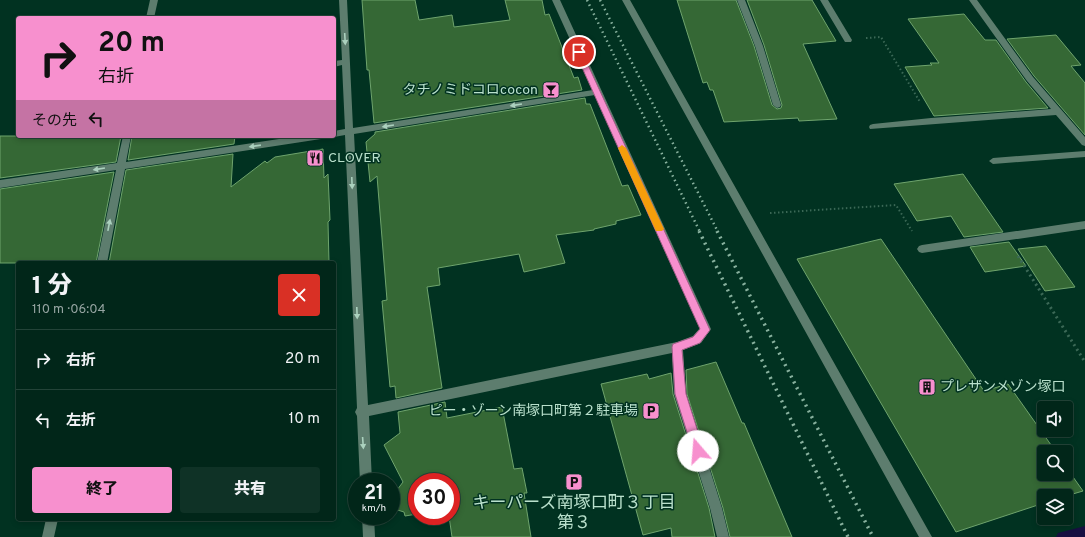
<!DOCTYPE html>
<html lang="ja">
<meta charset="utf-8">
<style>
body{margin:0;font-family:Overpass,"Noto Sans JP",sans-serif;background:#0f3226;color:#f1f3f6;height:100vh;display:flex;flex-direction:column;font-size:15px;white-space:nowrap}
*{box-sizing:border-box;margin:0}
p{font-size:13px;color:#96a5a2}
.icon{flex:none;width:22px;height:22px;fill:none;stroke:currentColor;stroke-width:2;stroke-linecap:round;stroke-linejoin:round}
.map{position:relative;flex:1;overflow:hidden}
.sheet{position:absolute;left:16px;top:261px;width:320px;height:260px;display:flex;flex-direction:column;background:#012619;border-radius:4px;box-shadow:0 2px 6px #0003,0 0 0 1px #234338}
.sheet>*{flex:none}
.banner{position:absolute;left:16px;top:16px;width:320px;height:122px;border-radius:4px;box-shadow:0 2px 6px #0003,0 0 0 1px #234338;background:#f790ce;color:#111;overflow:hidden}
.tools{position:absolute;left:1037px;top:401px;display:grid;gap:8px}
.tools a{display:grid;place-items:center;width:36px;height:36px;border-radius:4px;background:#012619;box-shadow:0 2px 6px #0003,0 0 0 1px #234338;font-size:20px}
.speed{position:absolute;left:348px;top:473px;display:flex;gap:8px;font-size:20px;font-weight:700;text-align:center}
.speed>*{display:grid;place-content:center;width:52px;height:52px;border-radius:50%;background:#012619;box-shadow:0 2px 6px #0003,0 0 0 1px #234338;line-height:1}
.speed small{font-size:10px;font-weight:400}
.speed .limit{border:6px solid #d22;background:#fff;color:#111}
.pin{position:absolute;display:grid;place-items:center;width:34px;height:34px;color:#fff;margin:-17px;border:2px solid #fff;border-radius:50%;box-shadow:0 1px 4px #0007}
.me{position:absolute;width:44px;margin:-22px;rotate:342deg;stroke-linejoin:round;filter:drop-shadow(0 0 3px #0008)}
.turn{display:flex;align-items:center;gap:14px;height:84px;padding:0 16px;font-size:18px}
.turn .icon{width:52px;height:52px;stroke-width:2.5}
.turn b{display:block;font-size:28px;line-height:34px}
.then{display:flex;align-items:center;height:38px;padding:0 16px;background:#0003;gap:8px;font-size:15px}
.round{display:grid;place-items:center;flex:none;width:42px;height:42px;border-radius:4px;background:#0f3226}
.summary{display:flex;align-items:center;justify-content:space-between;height:68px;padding:0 16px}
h1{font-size:24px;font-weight:800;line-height:30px}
.primary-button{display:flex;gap:8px;margin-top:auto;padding:8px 16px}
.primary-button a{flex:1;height:46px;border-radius:4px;background:#f790ce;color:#111;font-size:16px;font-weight:800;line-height:46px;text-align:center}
.primary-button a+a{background:#0f3226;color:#f1f3f6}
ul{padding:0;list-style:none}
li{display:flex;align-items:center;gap:12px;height:60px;padding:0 16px;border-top:1px solid #234338}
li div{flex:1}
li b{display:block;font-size:15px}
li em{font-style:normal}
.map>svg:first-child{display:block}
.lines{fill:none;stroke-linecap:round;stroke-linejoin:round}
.stream{fill:#170f41;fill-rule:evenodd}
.building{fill:#356835;stroke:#6fa46d}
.path-far1{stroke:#3b6856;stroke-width:2;stroke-dasharray:1.5 2.5;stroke-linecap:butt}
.path{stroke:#3b6856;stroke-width:3;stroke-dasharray:2 3.5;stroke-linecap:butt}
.minor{fill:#5d7d6e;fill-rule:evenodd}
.rail-far1{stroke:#88b19e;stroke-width:2.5;stroke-dasharray:1.5 3.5;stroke-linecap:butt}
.rail{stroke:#88b19e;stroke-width:3.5;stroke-dasharray:2 4.5;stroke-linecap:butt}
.oneway{fill:#abd1be}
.route{fill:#f790ce;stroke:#a15e86}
.slow{fill:#f59e0b}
.labels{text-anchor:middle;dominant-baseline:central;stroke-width:3;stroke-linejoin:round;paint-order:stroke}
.poi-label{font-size:14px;fill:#b9e0cc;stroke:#013221;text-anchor:end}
.near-poi-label{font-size:17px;fill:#b9e0cc;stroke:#013221}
</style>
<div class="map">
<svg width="1085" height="537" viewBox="0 0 1085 537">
<rect width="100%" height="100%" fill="#013221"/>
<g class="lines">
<path class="stream" d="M1085,526V537H1056L1058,533Z"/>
</g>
<path class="building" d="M362,0H415L419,20L452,15L454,27L510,20L505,0H542L545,15L549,14L574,78L578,77L582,90L374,123L369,70H367Z
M677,0H736L754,46L772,105L777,109L781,108L782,105L764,45L747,0H812L836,41L803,44L837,119L799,121L798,118L724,122L713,90H710L707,82L703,83Z
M964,14L985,40H996L1026,82L1048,108L934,116L905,67L932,65L930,63H939L908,19Z
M1056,35L1081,65L1071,66L1085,83V135L1034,76L1007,39Z
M585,98L586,104H590L622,186L628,185L641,215L616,221V224L594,229V230L556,235L565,263L524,272L519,254L438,268L440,285L427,287L442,388L396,398L395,386L390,387L382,301L387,300L377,176L370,182L366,142L375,134V132Z
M0,136H121L116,162L0,178Z
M132,136H235L234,144L128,160Z
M323,149L324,178L328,174L330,220L328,222L329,263H109L126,170L233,154L231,187L265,161L267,163L275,157Z
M114,172L96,263H0V189Z
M963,174L1003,232L964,237L951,216L917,221L894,184Z
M881,239L984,391L1008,384L1056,452H1044V474H1066V467L1083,491L1066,496H1044V503L956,532L797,259Z
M1009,242L1026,266L985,272L970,247Z
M1046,246L1075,287L1045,291L1018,249Z
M716,362L742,423H744L792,537H730L723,508L687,394L686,370Z
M671,373L673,394L709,508L715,537H672L671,528L643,535L601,384L647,374L649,379Z
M445,402L447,418L502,407L514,469L522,468L527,493H524L531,537H452L449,516H451V482H417V514L405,516L404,512L391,508V498L403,482L384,445L400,433L398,412Z"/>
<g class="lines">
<path class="path-far1" d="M866,38L881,37L920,102
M770,213L896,205L912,231"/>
<path class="path" d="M1018,256L1085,362"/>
<path class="minor" d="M150,0H158L154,18H146Z
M339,0H347L353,128L593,90L552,0H560L711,329L701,343L683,350L686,394L722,508L729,537H717L710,508L674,394L672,353L369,416L372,482H360L357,416L355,412L357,408L345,135L334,137L331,136H334V131L345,129L342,65L334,67V61L342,60ZM595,95L700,328L693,336L677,342L368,405L354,134Z
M622,0H630L932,537H919Z
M737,0H745L763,46L781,105L780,107L777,108L773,105L755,46Z
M820,0H828L852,40L851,42H845Z
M969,0H977L1033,77L1085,137V146L1082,145L1056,115L870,129L869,127L870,125L873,124L931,118L1051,109L1027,81Z
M123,136H131L126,162L299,136H325L321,139L125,169L107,263H97L116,170L0,188V180L117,163Z
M1085,151V157L993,164L989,161L993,158Z
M1085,221V229L922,253L919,252L917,249L919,246L922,245Z
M362,516H374L375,537H363Z
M46,519H58L54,537H42Z"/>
<path class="rail-far1" d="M587,0L700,232
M600,0L718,232"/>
<path class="rail" d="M699,231L848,537
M717,231L873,537"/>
</g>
<defs><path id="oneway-solid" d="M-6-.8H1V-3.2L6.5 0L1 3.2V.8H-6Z"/></defs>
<g class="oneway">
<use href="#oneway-solid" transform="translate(345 39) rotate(87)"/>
<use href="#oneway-solid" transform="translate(516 105) rotate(171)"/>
<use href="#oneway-solid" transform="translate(388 126) rotate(171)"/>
<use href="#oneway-solid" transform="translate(255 146) rotate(172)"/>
<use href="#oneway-solid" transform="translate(99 169) rotate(171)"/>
<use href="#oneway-solid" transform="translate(352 183) rotate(88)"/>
<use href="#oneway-solid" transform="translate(109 225) rotate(-79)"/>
<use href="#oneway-solid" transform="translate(357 313) rotate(88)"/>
<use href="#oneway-solid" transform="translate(363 443) rotate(86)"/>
</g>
<path class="route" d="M579,50L582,52L710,330L700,343L682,350L686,394L704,451L702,454L698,456L695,454L693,451L675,394L672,347L673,344L693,337L700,329L575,52Z"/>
<path class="slow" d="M622,145L626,148L664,229L662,231H656L655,229L618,148Z"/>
<defs>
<g id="bar-square" transform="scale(0.9)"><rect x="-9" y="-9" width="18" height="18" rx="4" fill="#f790ce" stroke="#013221"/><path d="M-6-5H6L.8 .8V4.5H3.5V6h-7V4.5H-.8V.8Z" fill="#111"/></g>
<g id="restaurant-square" transform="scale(0.9)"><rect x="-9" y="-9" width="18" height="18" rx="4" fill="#f790ce" stroke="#013221"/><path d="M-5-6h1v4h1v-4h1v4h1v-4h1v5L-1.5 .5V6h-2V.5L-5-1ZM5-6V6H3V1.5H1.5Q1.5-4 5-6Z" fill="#111"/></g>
<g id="building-square" transform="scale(0.9)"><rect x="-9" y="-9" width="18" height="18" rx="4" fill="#f790ce" stroke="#013221"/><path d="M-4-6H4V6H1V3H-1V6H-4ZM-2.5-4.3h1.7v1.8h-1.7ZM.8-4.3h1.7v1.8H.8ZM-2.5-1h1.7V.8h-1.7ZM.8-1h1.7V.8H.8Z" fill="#111"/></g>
<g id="parking-square" transform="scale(0.9)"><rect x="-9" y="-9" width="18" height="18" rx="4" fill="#f790ce" stroke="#013221"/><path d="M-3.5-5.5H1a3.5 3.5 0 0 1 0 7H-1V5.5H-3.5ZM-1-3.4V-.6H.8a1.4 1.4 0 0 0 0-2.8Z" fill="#111"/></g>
</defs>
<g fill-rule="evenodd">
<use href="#bar-square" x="551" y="90"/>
<use href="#restaurant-square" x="315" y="158"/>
<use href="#building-square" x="927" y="387"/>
<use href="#parking-square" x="651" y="411"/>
<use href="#parking-square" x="574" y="482"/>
</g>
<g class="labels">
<g class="poi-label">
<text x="538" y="90">タチノミドコロcocon</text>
<text x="328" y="158" text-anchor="start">CLOVER</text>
<text x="940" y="387" text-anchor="start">プレザンメゾン塚口</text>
<text x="638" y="411">ピー・ゾーン南塚口町第２駐車場</text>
</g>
<g class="near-poi-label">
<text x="574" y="504">キーパーズ南塚口町３丁目<tspan x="574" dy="20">第３</tspan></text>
</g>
</g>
</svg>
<div class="tools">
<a><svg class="icon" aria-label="sound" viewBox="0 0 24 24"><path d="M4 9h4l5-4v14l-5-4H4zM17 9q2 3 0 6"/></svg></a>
<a><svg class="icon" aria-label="search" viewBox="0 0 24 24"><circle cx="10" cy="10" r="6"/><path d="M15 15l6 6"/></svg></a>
<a><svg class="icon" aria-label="layers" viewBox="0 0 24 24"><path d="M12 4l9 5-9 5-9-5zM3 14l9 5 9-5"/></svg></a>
</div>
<div class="speed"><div>21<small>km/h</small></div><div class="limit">30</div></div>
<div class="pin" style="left:579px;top:52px;background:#d93025"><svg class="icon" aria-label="arrive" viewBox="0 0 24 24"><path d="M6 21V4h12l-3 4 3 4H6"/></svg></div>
<svg class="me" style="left:698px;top:451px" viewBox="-20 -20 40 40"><circle r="19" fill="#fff"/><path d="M0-13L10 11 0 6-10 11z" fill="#f790ce"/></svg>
<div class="banner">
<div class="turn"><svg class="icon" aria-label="right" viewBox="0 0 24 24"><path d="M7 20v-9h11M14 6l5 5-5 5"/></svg><div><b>20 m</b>右折</div></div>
<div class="then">その先<svg class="icon" aria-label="left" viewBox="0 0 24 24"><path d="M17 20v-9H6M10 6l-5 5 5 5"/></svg></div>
</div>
<section class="sheet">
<div class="summary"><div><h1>1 分</h1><p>110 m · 06:04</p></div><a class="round" style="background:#d93025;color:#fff"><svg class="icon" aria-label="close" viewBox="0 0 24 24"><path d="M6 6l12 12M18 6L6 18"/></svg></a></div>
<ul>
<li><svg class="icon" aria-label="right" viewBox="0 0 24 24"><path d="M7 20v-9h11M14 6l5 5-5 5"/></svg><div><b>右折</b></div><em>20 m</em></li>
<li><svg class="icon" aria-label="left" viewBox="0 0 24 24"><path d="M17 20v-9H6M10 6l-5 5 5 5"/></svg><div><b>左折</b></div><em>10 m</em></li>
</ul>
<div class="primary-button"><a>終了</a><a>共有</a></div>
</section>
</div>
